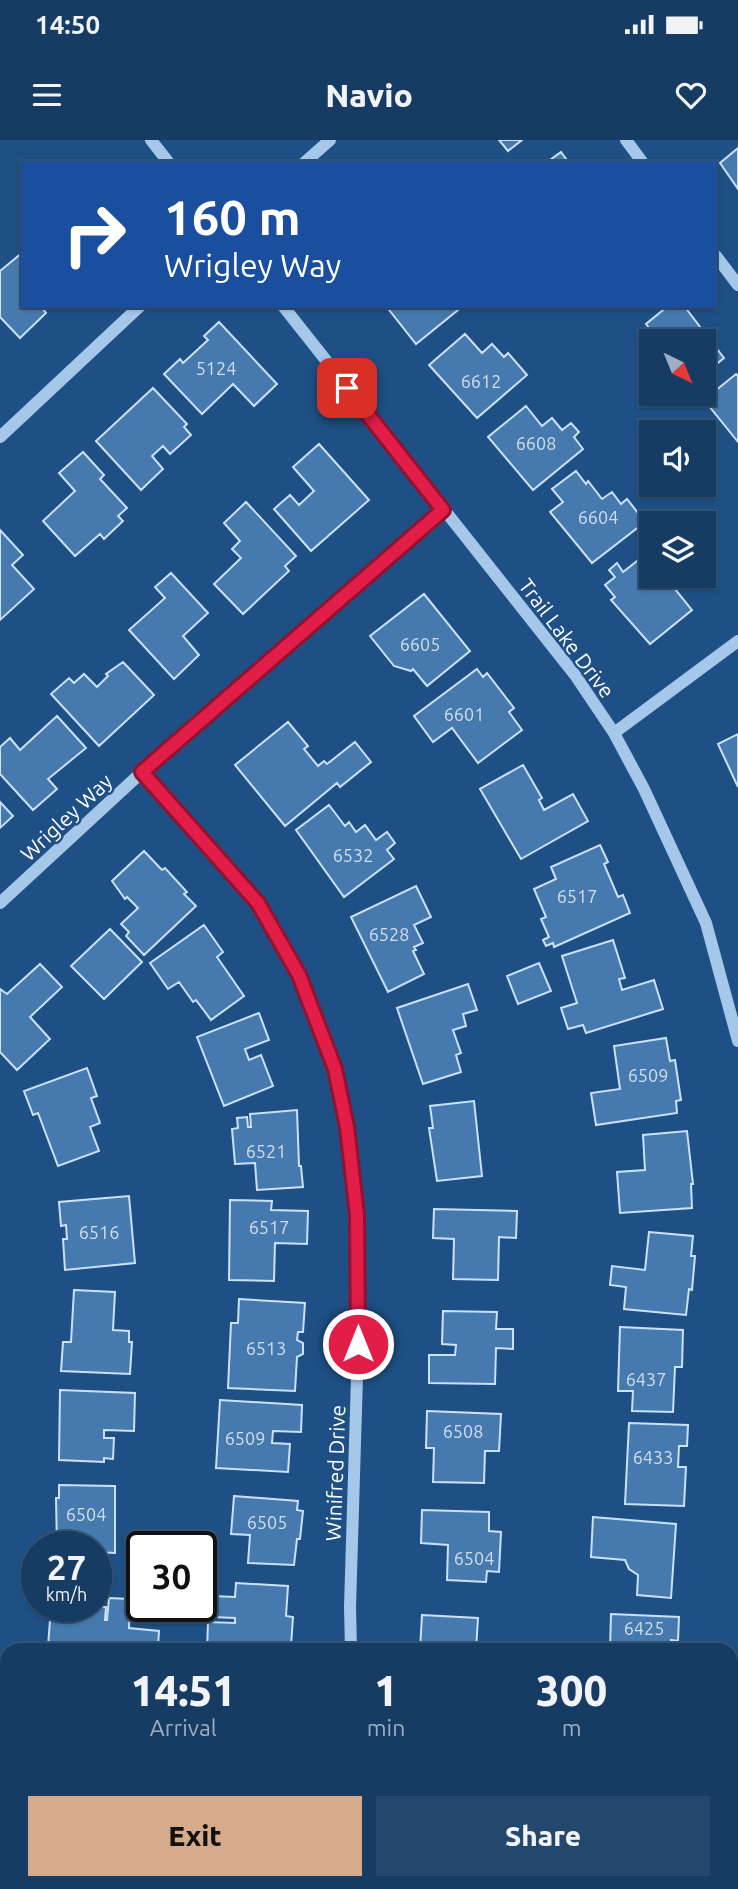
<!DOCTYPE html>
<style>
body{margin:0;font-family:Ubuntu,sans-serif;background:#23476d;color:#f1f3f6;height:100vh;display:flex;flex-direction:column;font-size:26px;white-space:nowrap}
*{box-sizing:border-box;margin:0}
p{font-size:23px;color:#9eadbf}
.icon{flex:none;width:38px;height:38px;fill:none;stroke:currentColor;stroke-width:2;stroke-linecap:round;stroke-linejoin:round}
.map{position:relative;flex:1;overflow:hidden}
.panel{position:absolute;left:0px;top:1503px;width:738px;height:247px;display:flex;flex-direction:column;background:#163c64;border-radius:21px 21px 0 0;box-shadow:0 2px 5px #0004,0 0 0 2px #355678}
.panel>*{flex:none}
.hud{position:absolute;left:21px;top:21px;width:696px;height:147px;border-radius:0px;box-shadow:0 2px 5px #0004,0 0 0 2px #355678;background:#1a4fa0;color:#fff;overflow:hidden}
.needle{width:46px;rotate:137deg}
.tools{position:absolute;left:639px;top:189px;display:grid;gap:14px}
.tools a{display:grid;place-items:center;width:77px;height:77px;border-radius:0px;background:#163c64;box-shadow:0 2px 5px #0004,0 0 0 2px #355678;font-size:35px}
.speed{position:absolute;left:21px;top:1391px;display:flex;gap:14px;font-size:35px;font-weight:700;text-align:center}
.speed>*{display:grid;place-content:center;width:91px;height:91px;border-radius:50%;background:#163c64;box-shadow:0 2px 5px #0004,0 0 0 2px #355678;line-height:1}
.speed small{font-size:18px;font-weight:400}
.speed .limit{border:4px solid #111;border-radius:10px;background:#fff;color:#111}
.pin{position:absolute;display:grid;place-items:center;width:60px;height:60px;color:#fff;margin:-30px;border-radius:14px;box-shadow:0 4px 10px #0006}
.me{position:absolute;width:77px;margin:-38px;rotate:0deg;stroke-linejoin:round;filter:drop-shadow(0 0 5px #0008)}
.turn{display:flex;align-items:center;gap:24px;height:147px;padding:0 28px;font-size:32px}
.turn .icon{width:91px;height:91px;stroke-width:2.5}
.turn b{display:block;font-size:49px;line-height:60px}
.eta{display:flex;justify-content:space-evenly;align-items:center;height:119px;text-align:center}
.eta b{font-size:42px;font-weight:800;line-height:49px}
.primary-button{display:flex;gap:14px;margin-top:auto;padding:14px 28px}
.primary-button a{flex:1;height:80px;border-radius:0px;background:#d6ab8b;color:#111;font-size:28px;font-weight:800;line-height:80px;text-align:center}
.primary-button a+a{background:#23476d;color:#f1f3f6}
.status{display:flex;justify-content:space-between;align-items:center;height:49px;padding:0 35px;background:#163c64;direction:ltr}
.status svg{height:19px;fill:currentColor}
header{display:flex;justify-content:space-between;align-items:center;height:91px;padding:0 28px;background:#163c64;font-size:32px;font-weight:800}
.map>svg:first-child{display:block}
.building{fill:#467aae;stroke:#cae1f8;stroke-width:2}
.lines{fill:none;stroke-linecap:round;stroke-linejoin:round}
.minor{stroke:#a5c8ea;stroke-width:12}
.route-casing{stroke:#92132f;stroke-width:18}
.route{stroke:#e11d48;stroke-width:12}
.labels{text-anchor:middle;dominant-baseline:central;stroke-width:5;stroke-linejoin:round;paint-order:stroke}
.number-label{font-size:18px;fill:#d1deeb}
.street-label{font-size:21px;fill:#fff;stroke:#1e5085}
</style>
<div class="status"><b>14:50</b><svg viewBox="0 0 49 12"><path d="M0 12V9h3v3zM5 12V6h3v6zM10 12V3h3v9zM15 12V0h3v12zM26 1h20v11H26zM47 4h2v5h-2z"/></svg></div>
<header><svg class="icon" aria-label="menu" viewBox="0 0 24 24"><path d="M4 6h16M4 12h16M4 18h16"/></svg>Navio<svg class="icon" aria-label="heart" viewBox="0 0 24 24"><path d="M12 20l-8-8c-3-5 5-10 8-4 3-6 11-1 8 4z"/></svg></header>
<div class="map">
<svg width="738" height="1749" viewBox="0 0 738 1749">
<rect width="100%" height="100%" fill="#1e5085"/>
<path class="building" d="M499,0H522L508,11Z
M738,8V49L720,23Z
M561,12L569,23H546Z
M23,112V166H44L42,168L46,173L20,198L0,177V131Z
M386,166H463L416,204Z
M668,166H684L724,218L704,234V201H659L646,184Z
M219,182L277,244L254,266L233,244L202,274L164,234L180,219L183,223L208,200L204,196Z
M465,194L482,213L492,204L504,217L508,213L527,235L477,278L429,225Z
M736,234L738,236V302L704,260Z
M153,248L187,284L184,287L191,295L170,314L163,306L152,316L163,329L141,350L96,301Z
M526,266L542,286L552,278L562,290L571,283L579,292L574,297L583,309L533,350L488,297Z
M319,304L369,360L311,411L274,369L290,355L299,365L314,351L293,327Z
M83,312L104,335L100,339L127,368L118,376L123,381L104,399L100,394L75,416L43,381L75,351L59,333Z
M576,331L586,344L588,341L602,359L612,352L621,364L627,359L645,382L592,423L550,372L563,362L552,349Z
M246,362L296,416L285,426L289,431L243,474L214,444L241,418L232,409L240,401L224,383Z
M0,390L23,415L12,425L34,449L0,480Z
M651,410V436H669L666,438L692,470L650,504L611,460L615,457L605,445L615,437L609,430L617,423L623,432Z
M171,433L208,473L183,496L199,515L174,539L129,490L165,458L155,447Z
M424,454L470,511L427,546L413,529L411,531L394,526L370,496Z
M123,522L154,555L99,606L51,554L69,538L74,543L84,534L97,547L108,536L106,534Z
M477,529L483,537L487,533L514,568L509,572L522,590L478,623L452,588L433,602L414,576Z
M57,576L86,608L48,639L57,649L33,670L0,634V607L10,598L20,610Z
M288,582L308,606L304,609L318,626L324,621L327,624L355,602L371,622L340,647L337,643L285,686L235,625Z
M738,594V647L718,604Z
M523,625L542,658L539,660L544,670L573,654L588,681L521,719L480,649Z
M0,662L13,676L0,688Z
M329,665L345,686L349,682L356,692L365,685L376,700L387,692L395,703L387,710L394,719L344,757L296,690Z
M600,705L608,722L604,724L618,757L623,755L630,773L554,807L553,803L546,806L543,800L549,797L541,779L546,777L534,749L556,739L551,727Z
M144,711L162,730L165,728L187,752L184,754L196,766L144,815L126,796L129,792L121,784L138,768L127,757L125,759L112,741Z
M416,746L431,777L414,785L423,803L414,807L416,810L413,811L424,834L388,852L351,777Z
M204,785L223,812L217,817L244,856L211,880L196,860L193,862L179,842L168,849L150,823Z
M110,789L142,822L104,859L71,826Z
M613,800L625,838L619,839L622,850L654,840L663,869L586,893L583,885L568,889L561,868L577,863L562,816Z
M539,823L551,851L518,864L507,836Z
M40,824L62,847L30,877L50,899L17,930L0,912V849L7,854Z
M468,844L477,870L463,874L466,886L453,890L461,913L456,915L461,932L423,944L397,868Z
M259,873L269,900L245,909L249,920L261,915L273,946L224,966L197,897Z
M666,898L670,921L675,920L681,960L676,961L677,973L596,985L591,953L620,949L614,906Z
M87,928L97,956L91,958L100,983L90,987L99,1011L58,1026L38,973L33,975L24,951Z
M474,961L482,1036L437,1041L429,988H433L430,966Z
M297,970L299,1026H301L303,1047L257,1050L255,1023L235,1024L232,989L238,988L237,978L247,977L248,987H251L250,974Z
M687,991L693,1044H691L692,1068L620,1073L617,1032L645,1030L643,995Z
M129,1056L135,1123L65,1130L63,1099H67L66,1085L61,1086L59,1062Z
M230,1060L272,1061L271,1070L308,1071L307,1104L275,1103L274,1141L229,1140Z
M434,1069L517,1071L516,1098L499,1097L498,1140L453,1139L454,1099L433,1098Z
M649,1092L693,1096L691,1116H695L692,1150L689,1149L686,1175L624,1169L626,1147L610,1145L612,1126L645,1130Z
M74,1150L115,1152L113,1190L129,1191V1202H132L130,1234L61,1231L63,1202H71Z
M239,1159L305,1163L303,1192H298L297,1200L303,1203V1214L297,1217L295,1251L228,1248L231,1183H238Z
M443,1171L497,1172L496,1189H513V1209L496,1208L495,1244L429,1243V1215H455L456,1205L442,1204Z
M620,1187L683,1190L682,1227H675L673,1272L632,1271L633,1251H618Z
M60,1250L135,1253L134,1291L104,1290V1298H114L113,1319L104,1318V1322L59,1320Z
M220,1260L302,1265L301,1292L273,1291L272,1303L290,1304L288,1332L216,1328Z
M427,1271L501,1274L499,1311H485L484,1343L433,1342L434,1308H426Z
M629,1283L688,1285L687,1306H679L678,1327H686L684,1366L625,1364Z
M59,1345L115,1346V1413L96,1412V1407H57L56,1358H59Z
M234,1356L298,1361L297,1370L303,1371L300,1399H297L294,1425L248,1423L250,1395L231,1394Z
M422,1370L489,1372V1391L501,1392L499,1432L487,1431L486,1442L447,1440L448,1405L421,1403Z
M593,1377L676,1384L671,1458L637,1455L638,1435L629,1429L625,1420L591,1417Z
M236,1443L288,1446L286,1476L293,1477L291,1506H284V1510H207L208,1482L235,1483V1478L212,1477L213,1456L235,1457Z
M109,1458L130,1459L129,1488L159,1491L158,1506H128V1510L48,1507L51,1466L106,1467L105,1480H107Z
M611,1474L679,1477L678,1501L671,1500V1510H610Z
M422,1475L478,1478L476,1510H420Z
M39,1743H91L90,1749H39Z
M226,1743H281L280,1749H226Z
M614,1743H659V1749L614,1747Z"/>
<g class="lines">
<path class="minor" d="M151,0L169,23
M626,0L643,23
M304,23L330,0
M716,116L738,145
M283,166L575,535L614,593L644,649L706,783L738,901
M0,297L140,166
M614,593L738,501
M142,632L258,763L299,835L335,929L347,987L357,1075L358,1204L350,1467L351,1510
M0,763L142,632L443,370
M0,1546L7,1547
M330,1749L331,1743
M731,1749L738,1627"/>
</g>
<g class="lines">
<g class="route-casing">
<path id="route" d="M347,248L443,370L142,632L258,763L299,835L335,929L347,987L357,1075L358,1204"/>
</g>
<use href="#route" class="route"/>
</g>
<g class="labels">
<g class="number-label">
<text x="216" y="228">5124</text>
<text x="481" y="241">6612</text>
<text x="536" y="303">6608</text>
<text x="598" y="377">6604</text>
<text x="420" y="504">6605</text>
<text x="464" y="574">6601</text>
<text x="353" y="715">6532</text>
<text x="577" y="756">6517</text>
<text x="389" y="794">6528</text>
<text x="648" y="935">6509</text>
<text x="266" y="1011">6521</text>
<text x="269" y="1087">6517</text>
<text x="99" y="1092">6516</text>
<text x="266" y="1208">6513</text>
<text x="646" y="1239">6437</text>
<text x="463" y="1291">6508</text>
<text x="245" y="1298">6509</text>
<text x="653" y="1317">6433</text>
<text x="86" y="1374">6504</text>
<text x="267" y="1382">6505</text>
<text x="474" y="1418">6504</text>
<text x="644" y="1488">6425</text>
</g>
<g class="street-label">
<text transform="translate(567 498) rotate(53)">Trail Lake Drive</text>
<text transform="translate(66 677) rotate(-43)">Wrigley Way</text>
<text transform="translate(335 1333) rotate(-88)">Winifred Drive</text>
</g>
</g>
</svg>
<div class="tools">
<a><svg class="needle" viewBox="-14 -14 28 28"><path d="M0-13l5 13h-10z" fill="#e53935"/><path d="M0 13l5-13h-10z" fill="#9eadbf"/></svg></a>
<a><svg class="icon" aria-label="sound" viewBox="0 0 24 24"><path d="M4 9h4l5-4v14l-5-4H4zM17 9q2 3 0 6"/></svg></a>
<a><svg class="icon" aria-label="layers" viewBox="0 0 24 24"><path d="M12 4l9 5-9 5-9-5zM3 14l9 5 9-5"/></svg></a>
</div>
<div class="speed"><div>27<small>km/h</small></div><div class="limit">30</div></div>
<div class="pin" style="left:347px;top:248px;background:#d93025"><svg class="icon" aria-label="arrive" viewBox="0 0 24 24"><path d="M6 21V4h12l-3 4 3 4H6"/></svg></div>
<svg class="me" style="left:358px;top:1204px" viewBox="-20 -20 40 40"><circle r="17" fill="#e11d48" stroke="#fff" stroke-width="3"/><path d="M0-11L8 9 0 5-8 9z" fill="#fff"/></svg>
<div class="hud">
<div class="turn"><svg class="icon" aria-label="right" viewBox="0 0 24 24"><path d="M7 20v-9h11M14 6l5 5-5 5"/></svg><div><b>160 m</b>Wrigley Way</div></div>
</div>
<section class="panel">
<div class="eta">
<div><b>14:51</b><p>Arrival</p></div>
<div><b>1</b><p>min</p></div>
<div><b>300</b><p>m</p></div>
</div>
<div class="primary-button"><a>Exit</a><a>Share</a></div>
</section>
</div>
